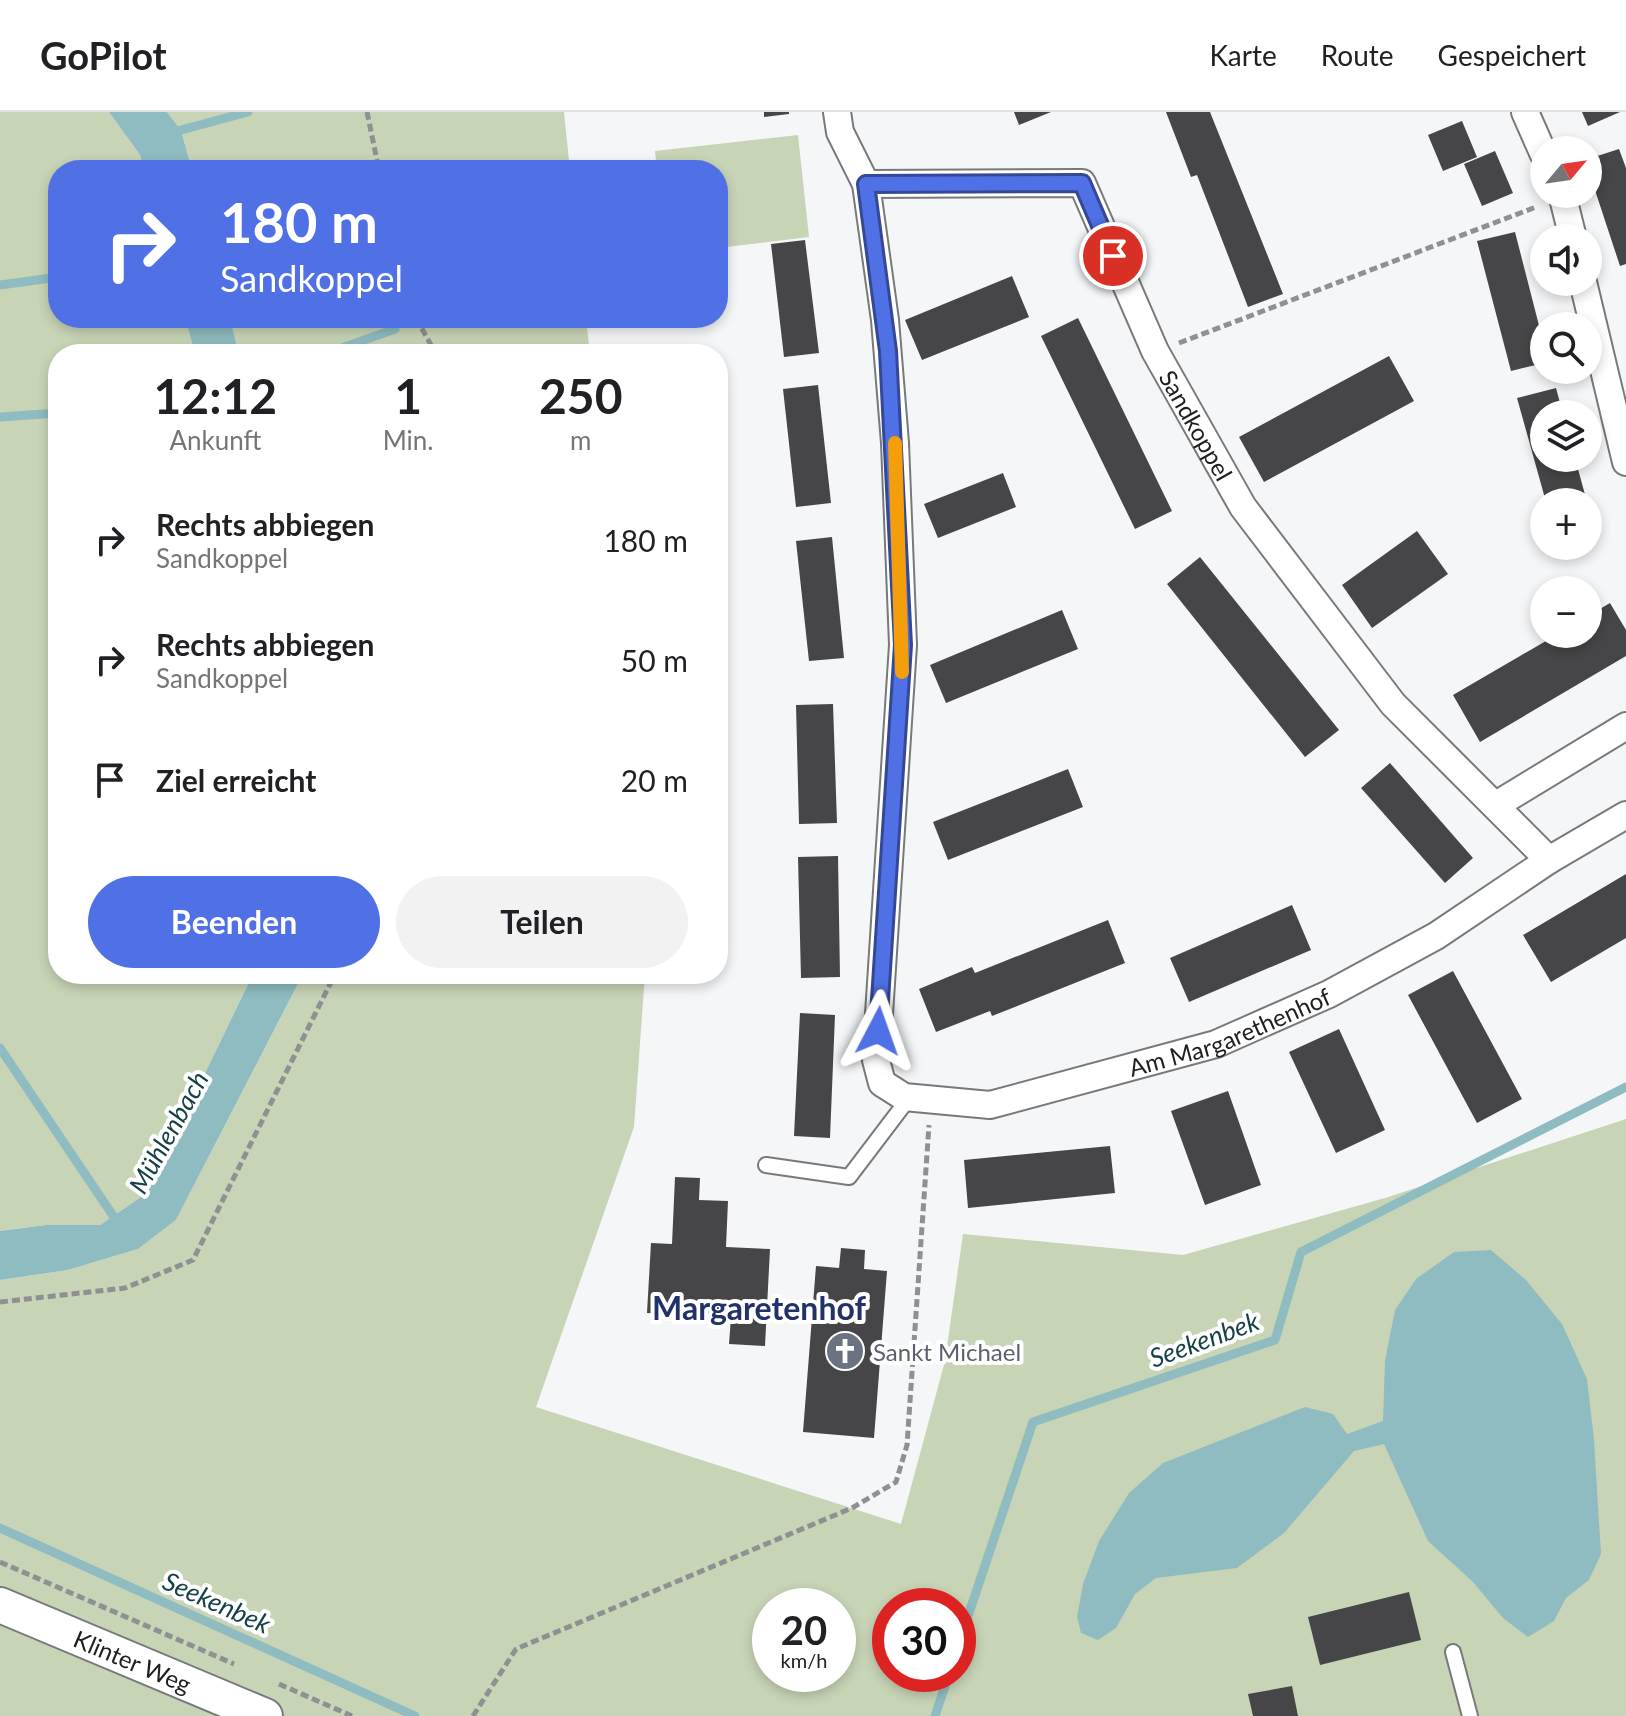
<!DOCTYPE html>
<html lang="de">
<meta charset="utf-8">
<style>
body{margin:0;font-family:Lato,sans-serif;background:#f2f2f2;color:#202124;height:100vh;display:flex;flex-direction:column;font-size:30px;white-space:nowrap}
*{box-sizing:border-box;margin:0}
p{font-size:26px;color:#757577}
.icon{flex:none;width:44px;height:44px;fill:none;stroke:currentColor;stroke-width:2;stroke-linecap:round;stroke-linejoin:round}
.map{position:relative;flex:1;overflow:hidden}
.drawer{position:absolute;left:48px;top:232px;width:680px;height:640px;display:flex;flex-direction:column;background:#fff;border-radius:32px;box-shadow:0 4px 12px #0003}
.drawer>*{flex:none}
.guide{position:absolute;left:48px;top:48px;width:680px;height:168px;border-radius:32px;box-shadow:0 4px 12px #0003;background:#5071e5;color:#fff;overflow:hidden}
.needle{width:52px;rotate:61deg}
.buttons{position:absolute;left:1530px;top:24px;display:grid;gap:16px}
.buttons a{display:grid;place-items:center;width:72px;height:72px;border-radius:50%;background:#fff;box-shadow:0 4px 12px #0003;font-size:40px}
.speed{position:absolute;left:752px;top:1476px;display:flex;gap:16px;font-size:40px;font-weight:700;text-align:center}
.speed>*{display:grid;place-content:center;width:104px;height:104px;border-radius:50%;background:#fff;box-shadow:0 4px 12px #0003;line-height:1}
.speed small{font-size:20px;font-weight:400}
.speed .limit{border:12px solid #d22;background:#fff;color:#111}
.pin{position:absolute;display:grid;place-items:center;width:68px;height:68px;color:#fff;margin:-34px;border:4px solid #fff;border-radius:50%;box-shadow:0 2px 8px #0007}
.me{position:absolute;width:88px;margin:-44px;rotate:4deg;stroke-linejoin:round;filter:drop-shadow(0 0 6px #0008)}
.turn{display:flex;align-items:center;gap:28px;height:168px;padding:0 40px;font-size:36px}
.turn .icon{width:104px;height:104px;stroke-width:2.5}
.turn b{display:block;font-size:56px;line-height:68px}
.eta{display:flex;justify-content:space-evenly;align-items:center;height:136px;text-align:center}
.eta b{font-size:48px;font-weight:700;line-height:56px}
.button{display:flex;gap:16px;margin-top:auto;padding:16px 40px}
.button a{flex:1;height:92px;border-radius:48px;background:#5071e5;color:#fff;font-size:32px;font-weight:700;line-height:92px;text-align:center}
.button a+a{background:#f2f2f2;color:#202124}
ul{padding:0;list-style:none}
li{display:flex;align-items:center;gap:24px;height:120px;padding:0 40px}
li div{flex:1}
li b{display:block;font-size:30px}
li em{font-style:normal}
header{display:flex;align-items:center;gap:48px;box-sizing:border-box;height:112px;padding:0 40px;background:#fff;border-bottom:2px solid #e0e0e0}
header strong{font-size:38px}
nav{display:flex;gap:44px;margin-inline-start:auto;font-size:28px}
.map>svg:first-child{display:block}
.green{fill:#c8d4b6;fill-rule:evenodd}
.water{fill:#8fbcc0}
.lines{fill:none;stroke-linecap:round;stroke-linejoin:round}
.stream{stroke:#8fbcc0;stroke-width:9}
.building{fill:#464648}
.service-casing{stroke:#78797b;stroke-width:18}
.minor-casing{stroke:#78797b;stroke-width:30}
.tertiary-casing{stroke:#78797b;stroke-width:38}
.path{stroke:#8f9091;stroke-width:5;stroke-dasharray:8 4;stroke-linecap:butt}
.service{stroke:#fff;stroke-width:14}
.minor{stroke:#fff;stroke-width:26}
.tertiary{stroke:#fff;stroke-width:34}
.route-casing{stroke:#344995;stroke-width:20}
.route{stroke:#5071e5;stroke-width:14}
.slow{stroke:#f59e0b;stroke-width:14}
.labels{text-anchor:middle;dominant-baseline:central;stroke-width:8;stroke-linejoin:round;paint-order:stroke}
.street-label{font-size:24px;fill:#202021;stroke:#fff}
.worship-label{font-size:24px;fill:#5b616d;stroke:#fff;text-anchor:start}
.water-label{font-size:26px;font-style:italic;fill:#164145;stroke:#fff}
.district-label{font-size:32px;font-weight:bold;fill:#213169;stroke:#fff}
</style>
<header>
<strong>GoPilot</strong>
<nav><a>Karte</a><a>Route</a><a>Gespeichert</a></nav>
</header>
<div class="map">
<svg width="1626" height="1604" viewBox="0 0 1626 1604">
<rect width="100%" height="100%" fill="#f5f6f8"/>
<path class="green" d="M0,0H109L140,43L144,58H58V206H185L195,242H58V862H253L147,1081L100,1113H46L0,1119Z
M167,0H564L570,58H192L181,18Z
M798,23L809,125L718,136V58H657L655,39Z
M230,206H586L590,242H239Z
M303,862H645L634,1015L536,1295L901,1412L945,1249L963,1122L1183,1143L1385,1086L1626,1007V1604H0V1168L68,1158L138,1137L176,1108ZM770,1494H838V1562H770ZM890,1494H958V1562H890Z"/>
<path class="water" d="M109,0H167L181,18L192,58H144L140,43Z
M185,206H230L239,242H195Z
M253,862H303L176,1108L138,1137L68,1158L0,1168V1119L46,1113H100L147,1081Z
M1491,1138L1526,1168L1562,1212L1587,1267L1594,1328L1601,1442L1589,1468L1566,1486L1554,1509L1528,1525L1503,1506L1473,1470L1428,1429L1384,1332L1354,1339L1284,1421L1237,1456L1156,1466L1135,1482L1116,1516L1098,1528L1081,1521L1077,1505L1083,1472L1099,1429L1129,1381L1163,1351L1305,1295L1333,1302L1347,1322L1383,1309L1385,1249L1395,1198L1416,1167L1454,1140Z"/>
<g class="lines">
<path class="stream" d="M170,21L248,0
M0,173L58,165
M325,242L395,217
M0,305L58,301
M0,936L120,1114
M0,1416L415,1604
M958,1534L1033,1310L1275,1228L1301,1140L1626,975
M935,1604L949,1562"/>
</g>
<path class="building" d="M764,0H789V2L764,5Z
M1014,0H1051L1019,13Z
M1166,0H1210L1283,182L1248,195L1197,63L1191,65Z
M1582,0H1620L1588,14Z
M1462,9L1477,45L1443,59L1428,23Z
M1619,37L1626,56V152L1620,154L1588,57V47Z
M1495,39L1513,81L1482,94L1464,52Z
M1515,120L1544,233V251L1511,259L1477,129Z
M805,128L819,241L784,245L771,132Z
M1012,164L1029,205L922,248L905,208Z
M1078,206L1172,399L1135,417L1041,224Z
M1389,244L1414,289L1264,370L1239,325Z
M818,273L831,391L796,395L783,277Z
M1556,276L1563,302H1544V346H1575L1587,390H1546L1517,286Z
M1003,361L1016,395L938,426L924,392Z
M1417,419L1448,462L1372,516L1342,473Z
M832,425L844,546L809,549L796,429Z
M1200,445L1339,618L1305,645L1167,472Z
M1610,491L1626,518V544L1480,630L1453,583L1558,522H1588V504Z
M1062,498L1078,537L946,591L930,553Z
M833,592L837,711L799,712L796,593Z
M1390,651L1473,746L1445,771L1361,676Z
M1068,657L1083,695L948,748L933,710Z
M838,744L840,865L801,866L798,745Z
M1626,762V826L1551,870L1523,823Z
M1292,793L1311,838L1189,890L1170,846Z
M1108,808L1125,851L992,904L990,899L936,920L919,877L972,855L975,861Z
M1453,859L1522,987L1477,1011L1408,883Z
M800,901L835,903L830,1026L794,1024Z
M1339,917L1385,1018L1336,1041L1289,940Z
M1228,979L1261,1073L1205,1093L1171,999Z
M1110,1034L1115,1081L968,1096L964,1048Z
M675,1065L700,1066L699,1088L728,1089L726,1135L770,1137L765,1234L729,1232L731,1205L647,1201L651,1131L672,1132Z
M841,1136L865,1138L864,1157L887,1159L874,1326L803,1320L816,1154L839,1156Z
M1409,1480L1421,1528L1320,1553L1308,1505Z
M1292,1574L1298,1604H1253L1248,1582Z"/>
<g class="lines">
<g class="service-casing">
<path id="service" d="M766,1053L849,1065L909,986
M1453,1540L1470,1604"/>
</g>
<g class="minor-casing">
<g id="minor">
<path id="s1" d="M837,0L840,20L866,72L885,208L895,331L903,533L876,948L882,971L904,985L990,993L1216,932L1329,882L1436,824L1549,748"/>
<path d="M1525,0L1544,43"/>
<path id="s2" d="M866,72L1082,71L1155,239L1243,395L1393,592L1549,748L1626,703"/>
<path d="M1562,82L1573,126"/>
<path d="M1583,170L1626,350"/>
<path d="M1496,693L1626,614"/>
</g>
</g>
<g class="tertiary-casing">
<g id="tertiary">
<path id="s3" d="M0,1493L265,1604"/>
</g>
</g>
<path class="path" d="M367,0L379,58
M416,206L436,242
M1179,231L1536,95
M0,1190L125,1176L193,1148L335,862
M0,1450L234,1552
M279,1572L352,1604
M473,1604L516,1537L852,1396L896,1370L907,1333L929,1013"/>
<use href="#service" class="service"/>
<use href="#minor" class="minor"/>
<use href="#tertiary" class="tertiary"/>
</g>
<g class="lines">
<g class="route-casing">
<path id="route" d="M878,919L903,533L888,239L866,72L1082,71L1113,144"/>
</g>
<use href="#route" class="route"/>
<path class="slow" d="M895,331L902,560"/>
</g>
<defs>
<g id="church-disc" transform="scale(2)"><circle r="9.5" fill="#6b7280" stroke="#fff"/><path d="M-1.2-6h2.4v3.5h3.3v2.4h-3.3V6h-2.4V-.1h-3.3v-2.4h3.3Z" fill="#fff"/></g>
</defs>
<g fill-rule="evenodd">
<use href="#church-disc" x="845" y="1239"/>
</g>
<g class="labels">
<g class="street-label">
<text stroke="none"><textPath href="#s2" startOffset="484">Sandkoppel</textPath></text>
<text stroke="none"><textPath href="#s1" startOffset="1344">Am Margarethenhof</textPath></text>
<text stroke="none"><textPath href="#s3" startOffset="144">Klinter Weg</textPath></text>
</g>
<g class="worship-label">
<text x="873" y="1239">Sankt Michael</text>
</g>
<g class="water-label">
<text transform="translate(168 1020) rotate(-61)">Mühlenbach</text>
<text transform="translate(1204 1227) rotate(-20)">Seekenbek</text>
<text transform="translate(217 1490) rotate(24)">Seekenbek</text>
</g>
<g class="district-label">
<text x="759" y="1195">Margaretenhof</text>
</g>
</g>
</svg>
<div class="buttons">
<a><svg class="needle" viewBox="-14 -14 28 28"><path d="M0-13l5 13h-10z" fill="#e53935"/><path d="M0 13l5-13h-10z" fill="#757577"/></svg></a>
<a><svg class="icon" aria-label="sound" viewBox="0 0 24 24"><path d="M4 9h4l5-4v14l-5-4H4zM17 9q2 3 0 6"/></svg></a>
<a><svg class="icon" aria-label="search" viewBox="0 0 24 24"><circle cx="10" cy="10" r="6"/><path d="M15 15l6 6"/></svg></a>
<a><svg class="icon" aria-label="layers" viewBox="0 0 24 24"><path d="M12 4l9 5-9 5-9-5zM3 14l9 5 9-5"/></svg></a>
<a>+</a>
<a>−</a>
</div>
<div class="speed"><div>20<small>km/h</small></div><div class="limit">30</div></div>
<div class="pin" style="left:1113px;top:144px;background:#d93025"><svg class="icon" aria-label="arrive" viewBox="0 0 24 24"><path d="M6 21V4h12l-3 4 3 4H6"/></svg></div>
<svg class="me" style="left:878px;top:919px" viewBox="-20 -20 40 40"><path d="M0-17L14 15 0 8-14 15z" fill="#5071e5" stroke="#fff" stroke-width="4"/></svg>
<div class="guide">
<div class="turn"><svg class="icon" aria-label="right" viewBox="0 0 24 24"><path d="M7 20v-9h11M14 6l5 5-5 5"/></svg><div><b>180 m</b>Sandkoppel</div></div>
</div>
<section class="drawer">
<div class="eta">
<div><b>12:12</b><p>Ankunft</p></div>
<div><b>1</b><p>Min.</p></div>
<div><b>250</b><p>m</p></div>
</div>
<ul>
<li><svg class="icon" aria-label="right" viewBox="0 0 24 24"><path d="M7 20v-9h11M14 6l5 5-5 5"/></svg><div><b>Rechts abbiegen</b><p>Sandkoppel</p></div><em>180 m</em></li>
<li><svg class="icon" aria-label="right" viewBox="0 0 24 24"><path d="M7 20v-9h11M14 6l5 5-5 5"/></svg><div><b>Rechts abbiegen</b><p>Sandkoppel</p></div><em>50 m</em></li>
<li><svg class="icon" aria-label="arrive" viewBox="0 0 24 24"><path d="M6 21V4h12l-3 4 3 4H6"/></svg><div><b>Ziel erreicht</b></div><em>20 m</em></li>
</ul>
<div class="button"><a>Beenden</a><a>Teilen</a></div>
</section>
</div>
